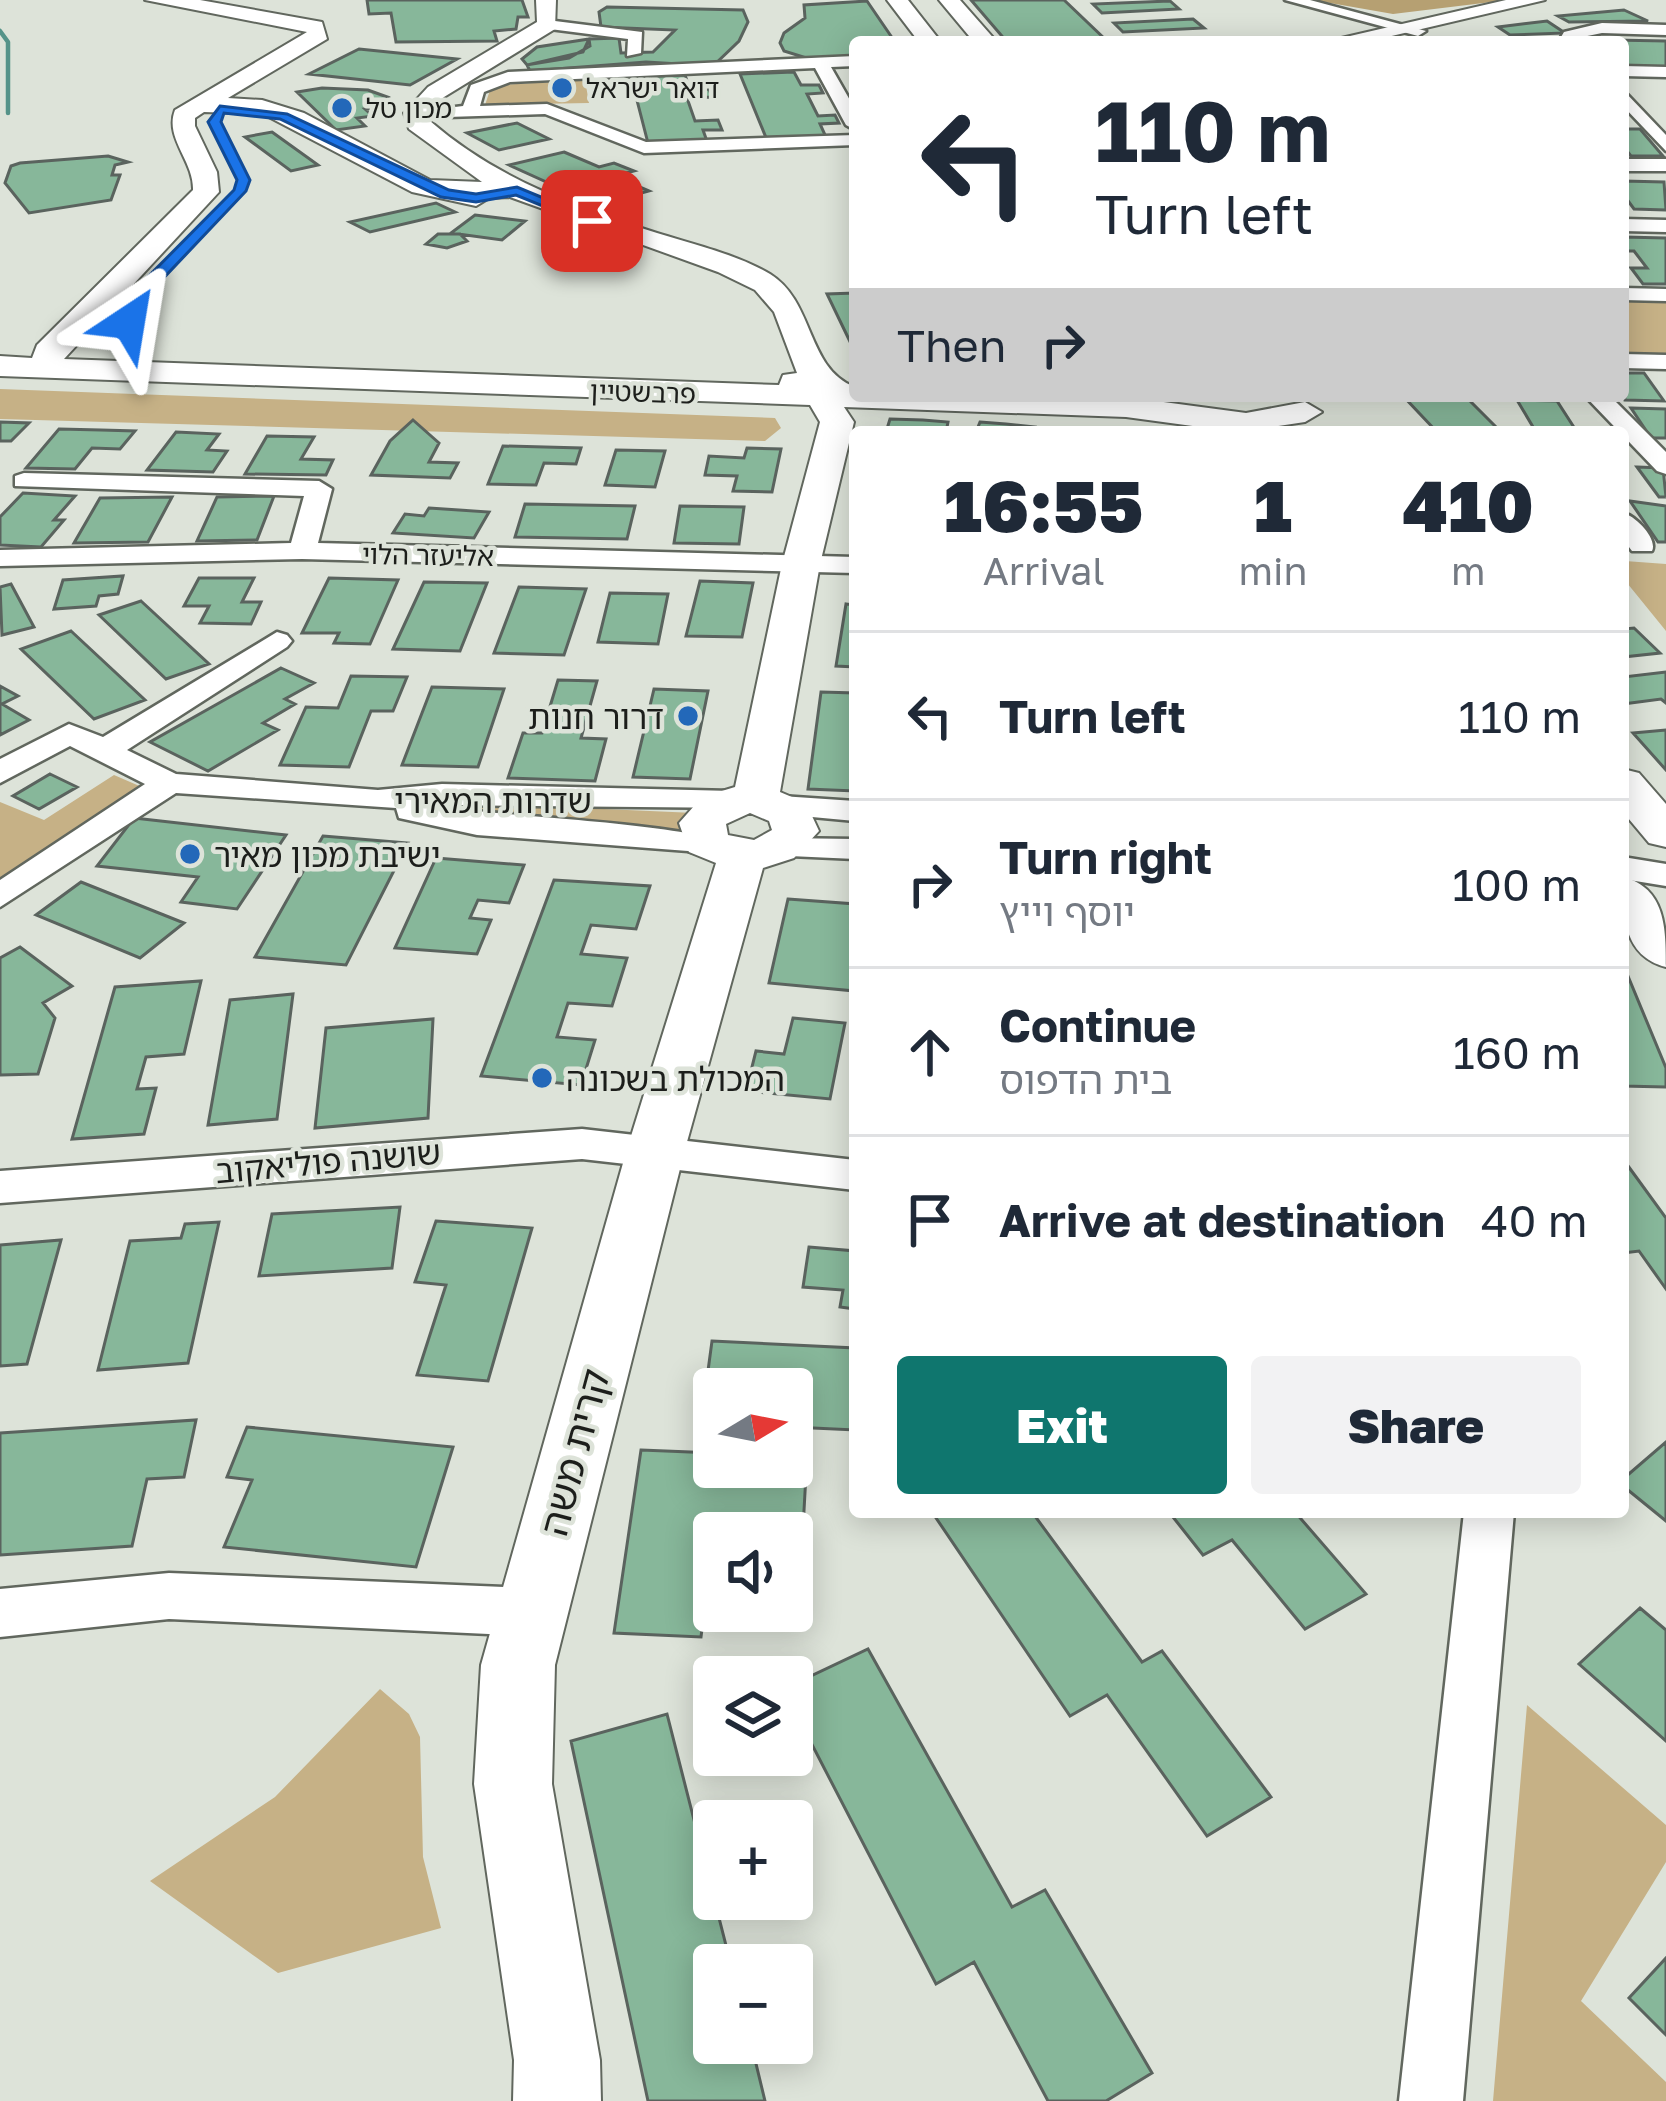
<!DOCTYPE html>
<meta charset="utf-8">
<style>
body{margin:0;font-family:"Golos Text","Noto Sans Hebrew",sans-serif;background:#f2f2f3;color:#1f2937;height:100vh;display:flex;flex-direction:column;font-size:45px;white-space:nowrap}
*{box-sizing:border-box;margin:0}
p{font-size:39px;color:#747a83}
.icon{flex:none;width:66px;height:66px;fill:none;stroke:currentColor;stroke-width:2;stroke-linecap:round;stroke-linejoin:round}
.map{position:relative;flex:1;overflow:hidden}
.drawer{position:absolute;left:849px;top:426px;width:780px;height:1092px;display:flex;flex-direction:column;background:#fff;border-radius:12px;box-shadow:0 6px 30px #0003}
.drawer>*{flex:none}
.hud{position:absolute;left:849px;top:36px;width:780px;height:366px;border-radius:12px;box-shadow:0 6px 30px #0003;background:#fff;color:#1f2937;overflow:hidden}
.needle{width:78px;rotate:80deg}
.controls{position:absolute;left:693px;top:1368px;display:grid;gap:24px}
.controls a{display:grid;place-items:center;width:120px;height:120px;border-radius:12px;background:#fff;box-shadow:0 6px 30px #0003;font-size:60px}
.pin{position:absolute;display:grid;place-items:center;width:102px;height:102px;color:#fff;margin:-51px;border-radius:24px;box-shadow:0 6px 18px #0006}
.me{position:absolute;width:132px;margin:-66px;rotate:33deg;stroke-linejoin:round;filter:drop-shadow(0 0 9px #0008)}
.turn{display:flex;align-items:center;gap:42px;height:252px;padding:0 48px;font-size:54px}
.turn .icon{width:156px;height:156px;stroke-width:2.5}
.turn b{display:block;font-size:84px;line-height:102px}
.then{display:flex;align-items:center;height:114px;padding:0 48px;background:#0003;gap:24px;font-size:45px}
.eta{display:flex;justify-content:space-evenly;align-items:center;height:204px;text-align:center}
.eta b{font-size:72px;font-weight:800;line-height:84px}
.button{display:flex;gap:24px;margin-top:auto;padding:24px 48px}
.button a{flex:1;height:138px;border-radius:12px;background:#0f766e;color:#fff;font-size:48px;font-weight:800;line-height:138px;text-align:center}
.button a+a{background:#f2f2f3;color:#1f2937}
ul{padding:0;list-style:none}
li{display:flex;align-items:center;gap:36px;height:168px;padding:0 48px;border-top:3px solid #e0e1e3}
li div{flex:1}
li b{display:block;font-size:45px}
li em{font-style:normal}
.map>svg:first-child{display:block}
.green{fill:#c6b186}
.forest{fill:#b6a072}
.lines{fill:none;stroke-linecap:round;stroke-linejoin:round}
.stream{stroke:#559389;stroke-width:4.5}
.building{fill:#87b79a;stroke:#5a635e;stroke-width:3}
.street-casing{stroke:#61675e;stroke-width:5}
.secondary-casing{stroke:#61675e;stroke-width:4}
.street{fill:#fff;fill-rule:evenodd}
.secondary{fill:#fff;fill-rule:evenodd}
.route{fill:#1a73e8;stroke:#114b97;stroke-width:3}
.poi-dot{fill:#2368b9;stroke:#dde3d9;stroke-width:4.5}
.labels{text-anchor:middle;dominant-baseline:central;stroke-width:9;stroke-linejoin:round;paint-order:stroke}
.far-poi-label{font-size:27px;fill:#1c1e1b;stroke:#dde3d9;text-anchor:start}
.far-street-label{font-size:27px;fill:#1c1e1b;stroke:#dde3d9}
.poi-label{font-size:33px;fill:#1c1e1b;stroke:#dde3d9;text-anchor:start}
.street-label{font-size:33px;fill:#1c1e1b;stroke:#dde3d9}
.near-street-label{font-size:39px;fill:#1c1e1b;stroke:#dde3d9}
</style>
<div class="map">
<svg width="1666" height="2101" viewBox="0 0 1666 2101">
<rect width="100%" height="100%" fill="#dde3d9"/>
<path class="green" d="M585,80L589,103L485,105L490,90L500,85Z
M1623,296L1666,297V355L1623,354Z
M0,389L775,418L781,428L765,441L0,419Z
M1625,561L1666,564V631L1623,578Z
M114,775L144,788L0,886V802L44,820Z
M444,802L695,813L686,833L437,809Z
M380,1689L409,1714L420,1737L423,1857L441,1928L278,1973L150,1881L275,1797Z
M1527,1705L1666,1825V1862L1581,2001L1666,2082V2101H1493Z"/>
<path class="forest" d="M1313,0H1508L1393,14Z"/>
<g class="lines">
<path class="stream" d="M0,31L8,42V113"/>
</g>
<path class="building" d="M367,0H522L528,17H518L516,29L494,31L497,41L396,42L391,13L369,14Z
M971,0H1064L1108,42H1007Z
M867,1L895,42H855V59L816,61L784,51L780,43L784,33L805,18L804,5Z
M1170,1L1179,9L1102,13L1093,4Z
M607,7L743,10L748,22L739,41L713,66L646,62L530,71L527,65L583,52L589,39L619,38L621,53L653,52L675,30L601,27L599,12Z
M1624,10L1648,21L1569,22L1558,16Z
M1193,19L1204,28L1123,32L1114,23Z
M1547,21L1565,33L1510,35L1498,27Z
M589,39L590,46L569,58L527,65L522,59L537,47Z
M1613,40L1666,41V68L1623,66V42Z
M359,49L457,59L410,85L309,74Z
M794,72L801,85H819L823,93L807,94L818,116L835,115L839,123L820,124L826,137L767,140L740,74Z
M685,75L690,90L709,89L712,97L687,98L695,121L718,120L722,130H703L708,144L649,147L631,77Z
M322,88L368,90L390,98L368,101L375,108L365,109L373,116L357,118L365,126L336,130L297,92Z
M517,123L549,139L499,150L467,133Z
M1623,129H1640L1663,156H1631L1623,146Z
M272,132L318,165L291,171L245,137Z
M564,152L599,167L614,163L634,171L614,176L649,191L597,205L509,165Z
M108,156L128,162L115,165L112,175H120L111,200L29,213L5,183L11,166L20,163Z
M1623,181L1664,182L1666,210L1634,209L1623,194Z
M436,203L455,212L370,232L350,222Z
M475,215L525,221L502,240L451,233Z
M438,234H460L467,241L447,248L426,244Z
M1623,237L1666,238V284H1643L1631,268H1647L1634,251H1623Z
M855,293V352L827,294Z
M1623,373H1644L1664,401L1625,400Z
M1403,396H1465L1501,432H1437Z
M1517,400L1557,401L1577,432H1536Z
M1631,408L1666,409V438H1651Z
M890,419L923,420L948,422L946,432H886Z
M413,420L439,443L429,462L458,463L450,478L371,475L390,441Z
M0,422L29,423L11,441H0Z
M980,422L1006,424L1035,427L1033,432H976Z
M59,429L101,430L135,431L120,449L92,448L75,469L26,468Z
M176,432L219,434L207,450L227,451L213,472L147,470Z
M267,436L314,437L301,459L333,460L326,475L245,474Z
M503,446L545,447L581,448L576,464L544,463L536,485L488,484Z
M747,448L781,449L772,492L733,491L737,476L705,475L709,456L744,458Z
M616,450L665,451L655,487L605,485Z
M1637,467L1663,468L1666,497H1659Z
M23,493L75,496L54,520H64L41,547L0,545V517Z
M274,496L257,540L197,541L217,497Z
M172,497L148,542L74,543L100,498Z
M1630,501L1666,506V542H1658Z
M525,504L635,506L627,539L515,537Z
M680,506L744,507L739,544L674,543Z
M429,508L489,512L474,538L393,533L405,514L424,516Z
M123,576L118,594L99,596L96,606L54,609L63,580Z
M199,578H254L242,602H261L251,624L200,623L209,606H184Z
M329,578L398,580L370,644L334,643L339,633H302Z
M700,581L753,583L742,637L686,636Z
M424,582L487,583L460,651L393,649Z
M11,584L34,627L2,635L0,587Z
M519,587L586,589L564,655L494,653Z
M610,593L668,594L658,644L598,642Z
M141,601L209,664L166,679L99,615Z
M846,604L855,605V667L836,666Z
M1634,628L1660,653L1623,657V629Z
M71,631L145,700L94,719L21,649Z
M281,668L314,683L285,699L295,704L263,723L278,730L208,771L150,742Z
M1666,672V703L1661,699L1623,704V677Z
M351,676L407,677L393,711H371L349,767L280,765L306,707L338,708Z
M558,680L597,681L581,738L606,739L595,781L508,778L523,733H542Z
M0,686L18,696L2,704L29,720L0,735Z
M432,687L504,689L478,767L402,765Z
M654,689L708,691L690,779L633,777Z
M821,692L855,693V791L808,789Z
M1666,730V770L1633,733Z
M50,774L77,787L39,809L13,796Z
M134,818L286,835L237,909L181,902L198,877L97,866Z
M323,836L408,843L346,965L255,957Z
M436,858L524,865L509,903L478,900L470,918L491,920L477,954L395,948Z
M554,880L650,886L636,929L591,925L581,954L627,958L612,1006L568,1003L557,1037L595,1040L581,1085L481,1076Z
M81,882L184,923L140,958L36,915Z
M788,899L855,904V991L769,983Z
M20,947L72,986L43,1003L55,1018L38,1074L0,1075V958Z
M1623,964L1666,1068V1087L1623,1086Z
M201,981L184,1054L146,1057L137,1089L156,1088L144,1134L72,1139L115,987Z
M293,994L277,1119L208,1125L230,1000Z
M793,1018L845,1023L830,1099L746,1091L756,1051L784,1054Z
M433,1019L428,1118L315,1128L326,1028Z
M1623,1159L1666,1218V1289L1639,1251L1623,1253Z
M400,1207L392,1268L259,1276L272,1214Z
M436,1221L532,1228L488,1381L417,1375L446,1285L415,1282Z
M219,1222L188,1363L98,1370L130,1241L181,1238L185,1224Z
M61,1240L27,1364L0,1366V1245Z
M809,1247L855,1251V1309L840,1307L843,1290L803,1287Z
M712,1341L855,1348V1430L792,1427V1389H714V1424L701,1423Z
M196,1420L184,1477L147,1479L132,1546L0,1555V1433Z
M247,1427L453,1447L416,1567L224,1547L252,1480L227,1477Z
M1666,1442V1521L1623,1486V1479Z
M641,1450L714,1453V1467H792V1456H807L802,1547H792V1533H714L701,1637L614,1633Z
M932,1512H1032L1142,1662L1162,1651L1271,1797L1207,1836L1107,1695L1070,1716Z
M1169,1512H1295L1366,1594L1305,1629L1232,1540L1203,1555Z
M1640,1608L1666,1630V1741L1579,1664Z
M868,1649L1012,1907L1045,1890L1152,2073L1106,2101H1048L974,1962L936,1984L792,1706V1685Z
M667,1714L731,1965H714V2043H751L765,2101H648L571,1741Z
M1666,1958V2035L1629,1998Z"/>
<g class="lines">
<g class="street-casing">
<path id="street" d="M1285,0H1310L1426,31L1418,36Z
M547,20L642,32L641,53L627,56L628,39L542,28Z
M1602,23L1666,25V35L1602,33L1558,42L1564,32Z
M855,56V66L831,67L855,109V130L846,125L815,68L510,82L484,92L480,106L547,104L646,142L855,135V145L644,153L545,114L416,118L407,113L463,106L471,85L508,72Z
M1623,66L1666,67V77L1623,76Z
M1623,90L1666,135V151L1623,106Z
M1623,159H1666V171H1623Z
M1623,219L1666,220V232L1623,231Z
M1623,288L1666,289V301L1623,300Z
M1623,354L1666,355V369L1623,368Z
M1585,396H1610L1666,452V474L1657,471Z
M24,473L319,481L332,489L318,543L855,557V573L302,559L0,566V550L291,543L304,496L15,486V476Z
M1623,513C1636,516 1658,539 1652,551H1632L1623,539Z
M277,632L287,635L292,641L287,647L127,750L176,774L378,790L442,784L732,791L749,801L744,808L430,805C480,816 715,823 734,849L717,859L688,851L477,835L399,818L396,808L176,793L0,907V880L145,784L70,746L0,783V759L69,724L103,737Z
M781,796L855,801V821L769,813L764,806Z
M780,838L855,839V859L768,855L763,848Z
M1623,857L1666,864V886L1623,879Z
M582,1129L855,1160V1190L582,1159L0,1203V1171Z
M1464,1512H1514L1463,2101H1399Z
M169,1573L531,1588L549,1595L557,1612L549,1629L531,1636L169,1619L0,1637V1589Z"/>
</g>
<g class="secondary-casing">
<path id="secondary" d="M145,0H200L322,22L327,39L228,98L262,100L304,113L430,180L482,182L409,129L404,113L428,87L537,22L536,0H556L555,29L444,97L428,114L430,121C497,179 573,206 657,233C695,245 736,254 770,274C815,302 806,368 855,387V396L1126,397L1246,413L1305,402L1322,412L1305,422L1237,432L1126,417L844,407L854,422L820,564L780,792L806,803L819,831L794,858L763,868L685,1149L555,1665L552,1784L600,2060L601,2101H513L514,2060L474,1784L481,1665L627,1149L716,863L689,852L679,823L702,797L735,787L782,564L820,422L810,405L0,376V356L32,358L37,345L193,190C194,161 164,138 175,110L307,32ZM204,112L263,114L412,192L476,206L489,198L510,197L718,272L755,290L774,312L797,373L783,375L779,385L64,359L219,192L217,172L195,126V118ZM750,813L769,821L772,830L754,840L728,835L726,824Z
M887,0H908L941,42H919Z
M939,0H960L997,42H974Z
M1506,0H1545L1366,42H1324Z
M1623,769L1639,773L1666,804V847L1649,843L1623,812Z
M1623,877C1666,888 1666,929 1666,967C1623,956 1623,915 1623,877Z"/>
</g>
<use href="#street" class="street"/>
<use href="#secondary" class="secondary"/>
</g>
<path class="route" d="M220,106L287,114L449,190L476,194L517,187L599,221L587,224L516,195L476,202L441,197L280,119L224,113L221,122L250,180L246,191L139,304L135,325H124L126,299L234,190L237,180L208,122Z"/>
<g class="poi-dot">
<circle cx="562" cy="88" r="12"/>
<circle cx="342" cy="108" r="12"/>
<circle cx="688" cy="716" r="12"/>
<circle cx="190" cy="854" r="12"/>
<circle cx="542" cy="1078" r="12"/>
</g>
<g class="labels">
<g class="far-poi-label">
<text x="586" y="88">דואר ישראל</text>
<text x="366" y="108">מכון טל</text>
</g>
<g class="far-street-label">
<text transform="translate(643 392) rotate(2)">פרבשטיין</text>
<text transform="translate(428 555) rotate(1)">אליעזר הלוי</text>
</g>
<g class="poi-label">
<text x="664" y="716" text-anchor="end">דרור חנות</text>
<text x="214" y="854">ישיבת מכון מאיר</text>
<text x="566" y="1078">המכולת בשכונה</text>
</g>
<g class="street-label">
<text x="493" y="800">שדרות המאירי</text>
<text transform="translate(328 1161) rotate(-5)">שושנה פוליאקוב</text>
</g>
<g class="near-street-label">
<text transform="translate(574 1452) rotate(-75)">קרית משה</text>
</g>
</g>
</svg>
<div class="controls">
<a><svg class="needle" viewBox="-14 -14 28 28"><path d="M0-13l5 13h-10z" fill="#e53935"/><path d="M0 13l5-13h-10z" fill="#747a83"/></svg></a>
<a><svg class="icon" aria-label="sound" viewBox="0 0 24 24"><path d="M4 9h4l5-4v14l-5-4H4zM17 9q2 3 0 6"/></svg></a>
<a><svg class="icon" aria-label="layers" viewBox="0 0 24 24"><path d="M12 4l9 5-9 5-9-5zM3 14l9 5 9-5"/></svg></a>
<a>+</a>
<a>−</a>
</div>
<div class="pin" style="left:592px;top:221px;background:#d93025"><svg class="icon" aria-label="arrive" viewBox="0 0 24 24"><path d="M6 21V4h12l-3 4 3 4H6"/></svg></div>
<svg class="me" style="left:129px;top:322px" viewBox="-20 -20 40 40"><path d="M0-17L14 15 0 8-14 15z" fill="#1a73e8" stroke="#fff" stroke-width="4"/></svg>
<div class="hud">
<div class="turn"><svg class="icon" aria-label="left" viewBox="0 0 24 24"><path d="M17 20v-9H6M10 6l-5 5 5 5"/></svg><div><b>110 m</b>Turn left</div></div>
<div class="then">Then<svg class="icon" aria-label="right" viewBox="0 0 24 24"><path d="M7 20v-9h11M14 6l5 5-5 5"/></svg></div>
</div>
<section class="drawer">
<div class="eta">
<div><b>16:55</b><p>Arrival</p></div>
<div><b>1</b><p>min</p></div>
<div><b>410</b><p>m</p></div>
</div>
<ul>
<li><svg class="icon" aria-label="left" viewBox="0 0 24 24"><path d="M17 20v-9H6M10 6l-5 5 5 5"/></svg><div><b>Turn left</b></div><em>110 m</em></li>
<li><svg class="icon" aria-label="right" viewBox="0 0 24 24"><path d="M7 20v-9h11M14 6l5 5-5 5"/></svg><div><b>Turn right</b><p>יוסף וייץ</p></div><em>100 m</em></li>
<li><svg class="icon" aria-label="ahead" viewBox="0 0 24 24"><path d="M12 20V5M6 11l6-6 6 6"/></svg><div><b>Continue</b><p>בית הדפוס</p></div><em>160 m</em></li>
<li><svg class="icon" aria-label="arrive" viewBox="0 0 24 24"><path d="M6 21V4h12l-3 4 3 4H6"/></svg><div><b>Arrive at destination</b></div><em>40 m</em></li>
</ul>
<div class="button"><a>Exit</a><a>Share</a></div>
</section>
</div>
